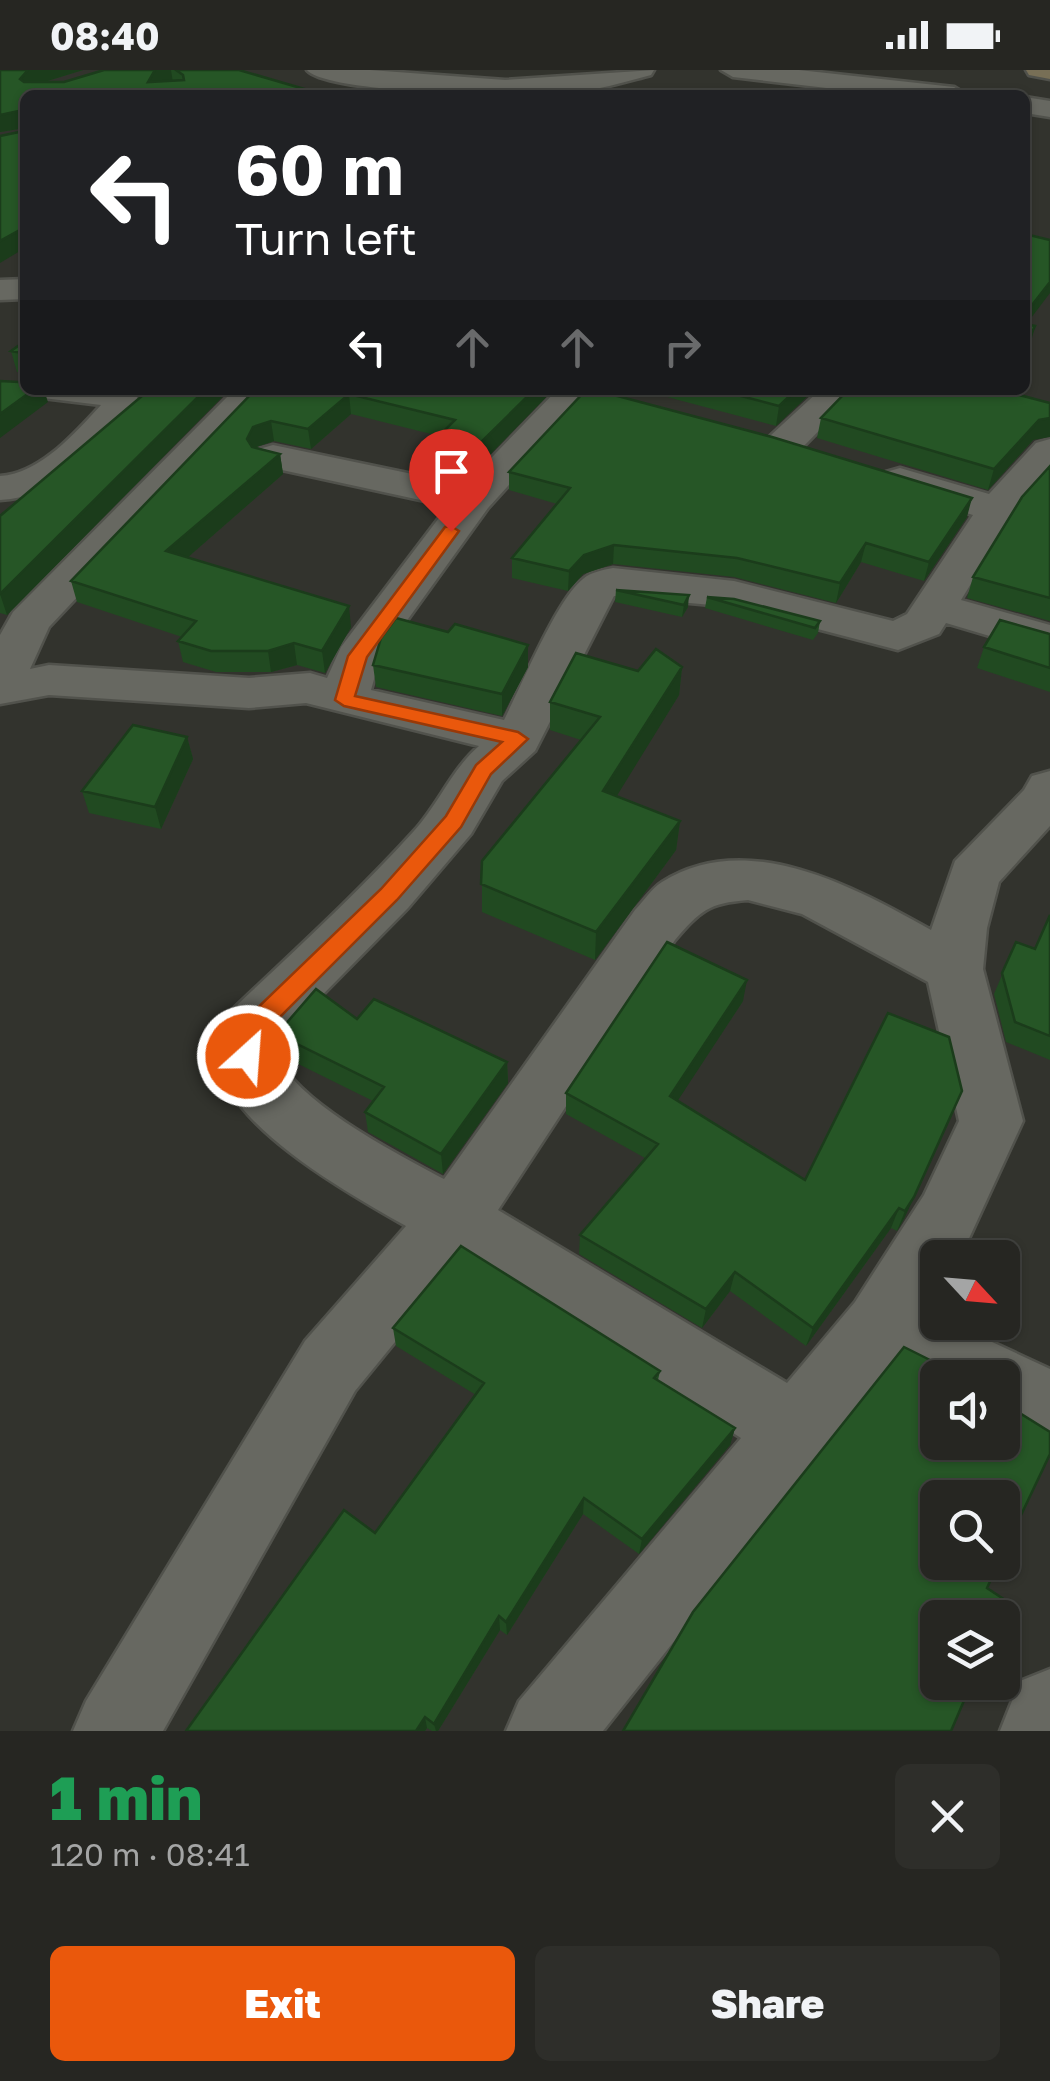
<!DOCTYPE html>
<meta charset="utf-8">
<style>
body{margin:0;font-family:"Golos Text",sans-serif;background:#2e2e2a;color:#f1f3f6;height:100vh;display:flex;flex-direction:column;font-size:38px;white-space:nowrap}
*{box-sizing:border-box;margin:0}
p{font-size:32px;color:#a4a5a5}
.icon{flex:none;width:55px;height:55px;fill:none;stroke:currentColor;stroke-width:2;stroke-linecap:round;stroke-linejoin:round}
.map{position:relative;height:1661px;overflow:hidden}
.details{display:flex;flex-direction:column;background:#262622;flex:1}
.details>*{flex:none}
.banner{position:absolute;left:20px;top:20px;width:1010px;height:305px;border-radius:15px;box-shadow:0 2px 8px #0004,0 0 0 2px #424340;background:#202124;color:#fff;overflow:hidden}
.needle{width:65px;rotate:116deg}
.controls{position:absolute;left:920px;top:1170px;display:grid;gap:20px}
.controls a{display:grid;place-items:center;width:100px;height:100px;border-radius:15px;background:#262622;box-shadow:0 2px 8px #0004,0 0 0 2px #424340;font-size:50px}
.pin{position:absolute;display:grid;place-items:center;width:85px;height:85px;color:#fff;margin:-102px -42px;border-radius:50% 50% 50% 0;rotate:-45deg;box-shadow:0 0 10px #0007}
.pin .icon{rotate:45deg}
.me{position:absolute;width:110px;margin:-55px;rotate:26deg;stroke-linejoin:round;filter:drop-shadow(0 0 8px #0008)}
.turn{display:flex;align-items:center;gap:35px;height:210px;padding:0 50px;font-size:45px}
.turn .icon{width:130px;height:130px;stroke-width:2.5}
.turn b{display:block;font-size:70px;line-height:85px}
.lanes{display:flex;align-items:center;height:95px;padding:0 50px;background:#0003;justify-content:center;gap:50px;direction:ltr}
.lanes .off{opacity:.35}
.round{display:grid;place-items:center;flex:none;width:105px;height:105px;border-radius:15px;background:#2e2e2a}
.head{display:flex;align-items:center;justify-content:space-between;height:170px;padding:0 50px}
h1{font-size:60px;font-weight:800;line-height:75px;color:#1e9e55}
.button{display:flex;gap:20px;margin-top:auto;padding:20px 50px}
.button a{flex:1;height:115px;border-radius:15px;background:#ea580c;color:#fff;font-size:40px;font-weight:800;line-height:115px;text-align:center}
.button a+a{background:#2e2e2a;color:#f1f3f6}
.status{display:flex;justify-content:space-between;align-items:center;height:70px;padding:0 50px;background:#262622;direction:ltr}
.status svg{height:28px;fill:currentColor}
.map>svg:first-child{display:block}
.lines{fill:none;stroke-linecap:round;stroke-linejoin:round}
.street-casing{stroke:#51524c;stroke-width:5}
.secondary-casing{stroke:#51524c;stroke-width:5}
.street{fill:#676861;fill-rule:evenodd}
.secondary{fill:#786f56;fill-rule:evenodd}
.wall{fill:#214a21}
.shaded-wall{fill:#1b3c1b}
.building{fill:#265626;stroke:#1b3c1b;stroke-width:2.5}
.route{fill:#ea580c;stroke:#983908;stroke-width:2.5}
</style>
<div class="status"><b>08:40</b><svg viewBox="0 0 49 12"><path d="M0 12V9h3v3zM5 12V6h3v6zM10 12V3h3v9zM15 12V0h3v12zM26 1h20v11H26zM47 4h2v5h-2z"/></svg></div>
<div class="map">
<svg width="1050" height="1661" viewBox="0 0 1050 1661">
<rect width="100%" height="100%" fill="#32332d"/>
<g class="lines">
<g class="street-casing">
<path id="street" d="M307,0H370L505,10L654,0L651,5C624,12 595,21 567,23C528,27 328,24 307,0Z
M721,0H799L954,17L967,25H887L733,7Z
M1025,27L1050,31V47L1025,43Z
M25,209V229L0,230V210Z
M38,320H134L140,334C108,380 58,427 0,430V406C40,404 76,362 101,335L43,328Z
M234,320H272L49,557L30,599L49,595L249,608L310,603L327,608L341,577L448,436L259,395L254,387L259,379L273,375L465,415L557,320H595L488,438L380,588L371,620L504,650C521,617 557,529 583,509C591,502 603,500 613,498L734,511L893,551L907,544L973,445L886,418L880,410L886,402L900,398L989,424L1036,373L1050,369V404L1013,445L961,530L1050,555V584L946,553L939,564L898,580L733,537L614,526L535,681L502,711L471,764L408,838L281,967L278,987C298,1033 399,1085 444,1109L635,840C644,831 651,819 662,812C747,758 854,817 931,860L955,791L1024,720L1032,706L1050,701V756L999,812L987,858L983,899L1023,1051L960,1188H938V1225L927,1242L938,1247V1252H949L1050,1299V1373L1002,1352V1308H938V1320L891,1297L603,1661H506L519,1631L741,1368L462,1190L355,1321L163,1661H73L86,1631L305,1271L406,1156C353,1126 217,1051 218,983C218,968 226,952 233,939C294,881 357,824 414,761C438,735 452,699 479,676L306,633L249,638L49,625L0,634V565L13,542ZM748,830L802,844L928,912L959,1051L924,1125L855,1232L787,1313L498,1140L675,870C700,841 708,833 748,830Z
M820,320H859L798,382L784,385L770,382L765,374L770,366Z
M1050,1599V1661H1000L1020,1611Z"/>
</g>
<g class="secondary-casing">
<path id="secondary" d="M1026,0H1050V9L1029,5Z"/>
</g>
<use href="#street" class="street"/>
<use href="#secondary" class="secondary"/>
</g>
<path class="wall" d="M0,0H83L44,12H64L104,0H239L311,21L25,25V178L24,58L0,62Z
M25,271V303L17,302L11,281Z
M149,320H229L7,545L0,543V446Z
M255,320H553L466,409L428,398L427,378L439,366L351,344L311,379L274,371L256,377L280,384L283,404L188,487L351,557L325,603L297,595L271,602H216L183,592L178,571L182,567L77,532L71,511Z
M641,320H814L776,356Z
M821,348L1033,370L988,420L817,368Z
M1050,396V551L967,528L973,507Z
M509,402L967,447L924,511L861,492L836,533L734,507L613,494L583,504L568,521L512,508V488L557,434L509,420Z
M616,520L688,537L682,547L615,532Z
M707,527L820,551L818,563L813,570L705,538Z
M448,562L528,575V597L502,646L376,617L373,595Z
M1050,564V622L977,598L984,577Z
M682,597L679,625L616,726L680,751L676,780L595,890L482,842V791L581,670L550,660V632L638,601Z
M187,667L193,689L161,759L89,743L82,721Z
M1050,845V990L1006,972L994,924L1016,872L1035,879Z
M743,931L677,1031L805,1110L888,943L905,1147L897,1161L891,1158L806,1276L730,1221L702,1258L579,1184L580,1165L645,1088L566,1044V1023Z
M357,949L507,992L508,1013L443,1104L368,1062L365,1042L373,1031L282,986L277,964Z
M393,1258L660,1301L658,1310L735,1358L730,1375L639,1484L583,1444L507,1565L500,1560L438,1661H432L427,1658L425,1661H186L375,1463L476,1325L396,1276Z"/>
<path class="shaded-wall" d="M27,0H83L31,16L20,9Z
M153,0H171L173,13L148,12Z
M23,40L25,58L0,62V45Z
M25,157V178L0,193V171Z
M1050,212V223L1025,256V244Z
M1035,256L1030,276L1025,285V277Z
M33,320H44L48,332L0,368V344Z
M205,320H229L7,545L0,524Z
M534,320H553L466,409L465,388Z
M796,320H814L776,356L779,336Z
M349,324L351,344L311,379L308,359Z
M1050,348V367L1033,370L988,420L994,399L1039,350Z
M271,351L274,371L256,377L251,389L247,369L253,357Z
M280,384L283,404L171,502L166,481Z
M972,428L967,447L924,511L929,492Z
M866,473L861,492L836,533L840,513Z
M614,475L613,494L583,504L568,521L569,501L584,485Z
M689,525L688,537L682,547L684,535Z
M349,536L351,557L325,603L322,581Z
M294,573L297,595L271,602L268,581Z
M528,575V597L502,646V624Z
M682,597L679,625L602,750L603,721Z
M187,667L193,689L161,759L155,737Z
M680,751L676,780L595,890L596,862Z
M747,910L743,931L667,1047L670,1026Z
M507,992L508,1013L443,1104L441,1084Z
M962,1021L905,1147L897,1161L905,1141Z
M899,1138L891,1158L806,1276L813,1258Z
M735,1202L730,1221L702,1258L706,1239Z
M735,1358L730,1375L639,1484L642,1469Z
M584,1428L583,1444L507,1565L506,1552Z
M499,1546L500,1560L438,1661H436L434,1654Z
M425,1647L427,1658L425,1661H416Z"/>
<path class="building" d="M0,0H28L20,9L24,12H64L104,0H155L148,12L184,10L183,5L176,0H239L311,21L300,25H25V157L0,171V66L24,61L23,40L0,45Z
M1025,164L1050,170V212L1025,244Z
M1025,254L1035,256L1025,277Z
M25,271V296H23L22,283L11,281Z
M25,310V320H33L0,344V311L19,312Z
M149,320H205L0,524V446Z
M255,320H534L465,388L427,378L455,350L349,324L308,359L271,351L253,357L247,369L252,377L280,384L166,481L349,536L322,581L294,573L268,581H211L178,571L196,551L71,511Z
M586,320H595L772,367L972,428L929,492L866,473L840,513L737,488L614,475L584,485L569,501L512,488L570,418L509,402Z
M718,320H796L779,336Z
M848,320H1000L1050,333V348L1039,350L994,399L821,348Z
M1050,396V528L973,507L1022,427Z
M616,520L689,525L684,535Z
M707,527L734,529L820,551L815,558Z
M396,548L448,562L455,554L528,575L502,624L373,595L381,568Z
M1000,550L1050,564V598L984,577Z
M656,579L682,597L603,721L680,751L596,862L481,814L482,791L600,647L550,632L576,583L638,601Z
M133,655L187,667L155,737L82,721Z
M1050,845V966L1015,952L1002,903L1016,872L1035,879Z
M667,872L747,910L670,1026L805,1110L888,943L949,967L962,1021L914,1127L905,1141L899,1138L813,1258L735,1202L706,1239L580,1165L658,1074L566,1023Z
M316,919L357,949L374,929L507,992L441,1084L365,1042L384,1017L277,964Z
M461,1176L660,1301L654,1308L735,1358L642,1469L584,1428L506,1552L499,1546L434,1654L425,1647L416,1661H186L344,1440L375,1463L484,1313L393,1258Z
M904,1277L948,1299L963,1308H938V1372H1002V1332L1050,1362V1384L1002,1485V1428H938V1492H999L987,1518L1008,1532L1001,1548H938V1612H972L951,1661H623L693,1542Z"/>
<path class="route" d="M451,456L459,461L367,587L355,626L518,662L528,669L491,704L461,757L397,830L266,961L257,993L248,996L239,993L235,986L246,949L381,819L446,746L476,695L502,672L344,636L335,630L348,586L445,457Z"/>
</svg>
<div class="controls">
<a><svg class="needle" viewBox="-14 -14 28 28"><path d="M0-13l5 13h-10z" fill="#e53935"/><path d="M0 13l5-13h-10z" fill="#a4a5a5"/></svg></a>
<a><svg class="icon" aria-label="sound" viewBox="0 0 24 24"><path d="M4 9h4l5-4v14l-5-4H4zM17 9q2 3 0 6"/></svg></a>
<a><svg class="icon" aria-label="search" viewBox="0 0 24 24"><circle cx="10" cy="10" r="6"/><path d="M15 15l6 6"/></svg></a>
<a><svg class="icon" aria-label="layers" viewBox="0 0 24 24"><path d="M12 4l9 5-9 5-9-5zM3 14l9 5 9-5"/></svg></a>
</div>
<div class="pin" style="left:451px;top:461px;background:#d93025"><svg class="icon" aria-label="arrive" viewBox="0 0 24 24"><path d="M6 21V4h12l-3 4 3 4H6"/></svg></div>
<svg class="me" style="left:248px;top:986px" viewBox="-20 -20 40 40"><circle r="17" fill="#ea580c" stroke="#fff" stroke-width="3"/><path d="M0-11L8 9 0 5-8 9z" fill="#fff"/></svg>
<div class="banner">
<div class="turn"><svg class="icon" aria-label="left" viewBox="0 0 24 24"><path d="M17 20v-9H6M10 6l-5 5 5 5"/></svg><div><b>60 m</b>Turn left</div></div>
<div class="lanes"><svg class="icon" aria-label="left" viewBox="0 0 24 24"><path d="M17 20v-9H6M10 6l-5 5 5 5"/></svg><svg class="icon off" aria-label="ahead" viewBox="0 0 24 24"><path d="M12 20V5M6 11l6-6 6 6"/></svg><svg class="icon off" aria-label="ahead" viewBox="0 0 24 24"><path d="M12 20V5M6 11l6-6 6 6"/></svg><svg class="icon off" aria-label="right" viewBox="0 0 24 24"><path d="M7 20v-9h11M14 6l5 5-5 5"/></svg></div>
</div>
</div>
<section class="details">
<div class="head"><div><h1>1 min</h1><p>120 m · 08:41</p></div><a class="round"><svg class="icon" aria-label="close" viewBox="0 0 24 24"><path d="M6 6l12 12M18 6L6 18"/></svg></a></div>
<div class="button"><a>Exit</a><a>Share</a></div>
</section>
